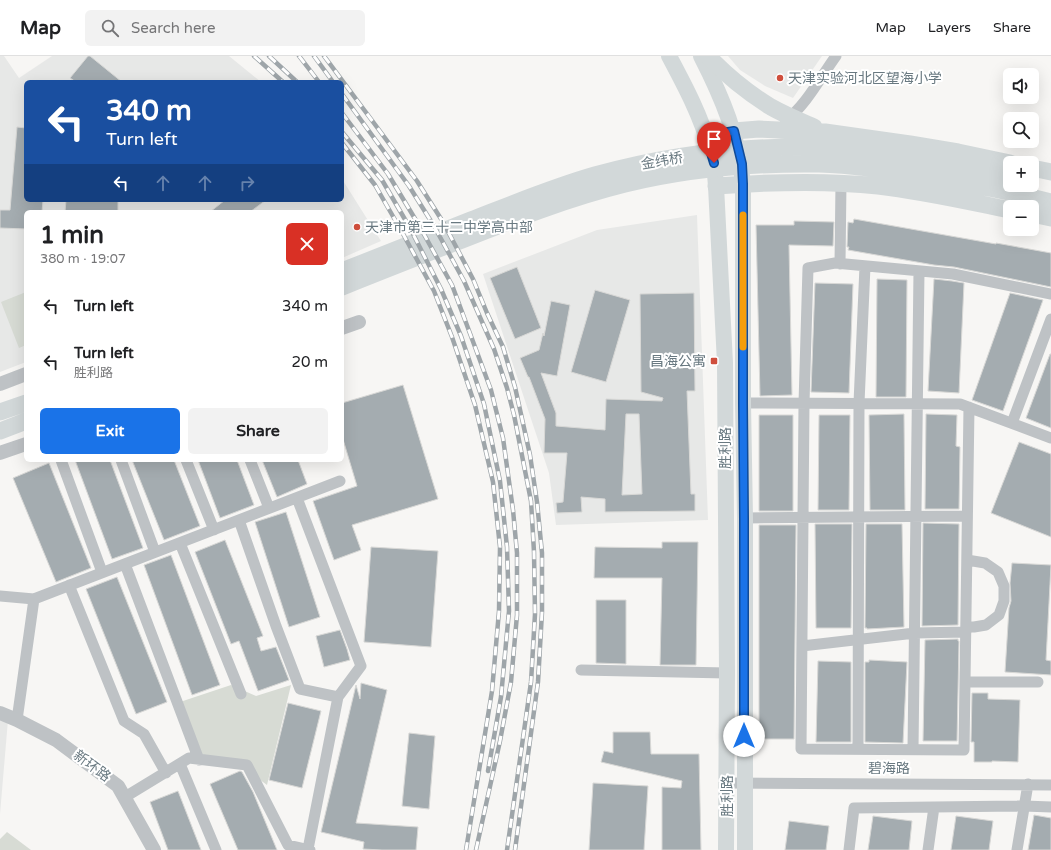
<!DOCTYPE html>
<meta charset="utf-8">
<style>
body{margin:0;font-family:"Varela Round","Noto Sans SC",sans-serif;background:#f2f2f2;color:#202124;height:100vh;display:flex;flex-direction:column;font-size:15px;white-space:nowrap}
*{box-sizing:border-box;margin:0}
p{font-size:13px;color:#757577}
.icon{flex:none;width:22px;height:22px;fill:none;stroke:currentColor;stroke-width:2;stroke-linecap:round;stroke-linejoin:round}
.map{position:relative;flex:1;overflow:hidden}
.panel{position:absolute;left:24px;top:154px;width:320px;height:252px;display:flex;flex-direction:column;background:#fff;border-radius:6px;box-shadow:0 4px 16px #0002}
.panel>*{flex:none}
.banner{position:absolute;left:24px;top:24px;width:320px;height:122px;border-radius:6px;box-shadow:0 4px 16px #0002;background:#1a4fa0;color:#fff;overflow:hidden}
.tools{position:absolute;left:1003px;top:12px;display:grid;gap:8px}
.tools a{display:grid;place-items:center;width:36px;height:36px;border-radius:6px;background:#fff;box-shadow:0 4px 16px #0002;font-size:20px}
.pin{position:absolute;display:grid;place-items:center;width:34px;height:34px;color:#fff;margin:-41px -17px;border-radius:50% 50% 50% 0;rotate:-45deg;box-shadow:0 0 4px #0007}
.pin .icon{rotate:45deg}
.me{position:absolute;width:44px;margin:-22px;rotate:0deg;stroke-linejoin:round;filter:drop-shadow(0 0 3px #0008)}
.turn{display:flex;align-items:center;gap:14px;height:84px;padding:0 16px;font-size:18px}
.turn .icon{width:52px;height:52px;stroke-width:2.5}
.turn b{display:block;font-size:28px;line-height:34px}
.lanes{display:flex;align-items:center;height:38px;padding:0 16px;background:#0003;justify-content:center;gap:20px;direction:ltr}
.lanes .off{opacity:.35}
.round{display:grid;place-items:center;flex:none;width:42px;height:42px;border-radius:6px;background:#f2f2f2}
.headline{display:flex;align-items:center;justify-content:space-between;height:68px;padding:0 16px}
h1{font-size:24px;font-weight:700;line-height:30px}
.button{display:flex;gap:8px;margin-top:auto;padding:8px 16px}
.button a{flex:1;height:46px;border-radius:6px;background:#1a73e8;color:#fff;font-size:16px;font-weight:700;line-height:46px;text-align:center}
.button a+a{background:#f2f2f2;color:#202124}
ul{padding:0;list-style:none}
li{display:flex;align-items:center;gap:12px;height:56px;padding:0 16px}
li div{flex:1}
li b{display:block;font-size:15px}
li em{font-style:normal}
header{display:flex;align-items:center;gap:24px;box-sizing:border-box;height:56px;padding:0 20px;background:#fff;border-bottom:1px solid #e0e0e0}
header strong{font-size:19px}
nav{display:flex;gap:22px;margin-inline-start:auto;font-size:14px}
.search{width:280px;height:36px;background:#f2f2f2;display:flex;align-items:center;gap:10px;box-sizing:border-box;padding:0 14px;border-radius:6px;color:#757577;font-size:15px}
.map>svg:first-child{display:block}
.built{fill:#e7e8e7}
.green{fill:#d7dbd4}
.building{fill:#a4acb0;stroke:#d8d8d6;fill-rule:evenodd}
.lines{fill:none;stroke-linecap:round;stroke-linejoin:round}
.minor{stroke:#bec2c5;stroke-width:11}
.tertiary{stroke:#bec2c5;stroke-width:14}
.secondary{stroke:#d2d8d9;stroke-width:16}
.primary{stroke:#d2d8d9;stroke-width:17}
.rail-casing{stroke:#9ea5a9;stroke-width:4.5}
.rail{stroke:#fff;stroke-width:3;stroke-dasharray:9;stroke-linecap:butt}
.route-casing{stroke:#114b97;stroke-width:10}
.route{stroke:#1a73e8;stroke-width:7}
.slow{stroke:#f59e0b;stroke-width:7}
.poi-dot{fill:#cf4e3c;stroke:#fff;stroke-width:1.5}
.labels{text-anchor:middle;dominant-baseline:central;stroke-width:4;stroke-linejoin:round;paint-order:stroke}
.poi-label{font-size:14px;fill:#697981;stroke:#fff;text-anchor:start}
.street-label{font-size:14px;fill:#697981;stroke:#fff}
</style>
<header>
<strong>Map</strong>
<div class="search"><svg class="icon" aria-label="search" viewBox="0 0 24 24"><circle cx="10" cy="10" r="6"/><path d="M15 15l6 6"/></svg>Search here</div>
<nav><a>Map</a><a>Layers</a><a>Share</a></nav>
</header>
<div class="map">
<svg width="1051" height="794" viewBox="0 0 1051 794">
<rect width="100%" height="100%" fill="#f7f6f4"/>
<path class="built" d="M0,0H4L19,22L52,0H229L261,26H26V144H342V123L381,185L342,202V156H26V306L0,316Z
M728,0H822L793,42L765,30L740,14Z
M697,159L708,464L556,469L549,417L483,218L597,174Z
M0,662L8,664L0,758Z"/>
<path class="green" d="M26,236V289L19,292L1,246Z
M231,629L256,640L291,629L267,729L239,708L200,702L180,646Z
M7,776L31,794H0V783Z"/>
<path class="building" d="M88,0H90L122,26H76L70,22Z
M17,71L26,72V144H43L42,156H26V173L0,172V154H10Z
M66,144H118V156H65Z
M225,144H266L250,156H210Z
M854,163L996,188V187L1051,197V231L954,211L934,209L848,194L849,191H847L848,166L853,167Z
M794,165L834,166L833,190L789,189L792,339L760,340L756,169H794Z
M517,211L541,272L515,283L490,222Z
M877,223L907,224L906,341H876Z
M934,223L952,225L964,227L959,337L928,335Z
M815,227L853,228L849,337L811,336Z
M595,234L630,244L606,326L571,316Z
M694,237L695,335H687L691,438H695V455L605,456V443L581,441L582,456L557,457L556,447L563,446L567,397H544L545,363L529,321H528L520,302L539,294L543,277L544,280L551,245L570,249L557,320L541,317L556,357V370L605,374L606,343L662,345L663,342L641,336L640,238ZM626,358H639L642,438L622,439Z
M1010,237L1043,244L1003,355L972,344Z
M1050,298H1051V372L1026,362Z
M403,329L438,443L352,469L361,494L334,504L313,445L357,430L342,380V347Z
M904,358L905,454H870L869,359Z
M926,358L957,359L956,390L960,391L959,453H925Z
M759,359H793V455H759Z
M819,359H850L849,454H818Z
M1019,386L1051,398V481L991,457Z
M75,404H110L143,492L112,503Z
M132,404H174L200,470L164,484Z
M198,404H237L254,449L220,462Z
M262,404H298L307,428L277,441Z
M49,407L91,512L56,526L13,422Z
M286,456L320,561L289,571L255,466Z
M923,467L959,468L958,569L922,570Z
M815,468H852L851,572H816Z
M866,468H902L904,571L867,573V572H865Z
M759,469H796L794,683H759Z
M225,484L263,580L257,582L261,595L276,591L289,624L258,635L239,585L231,588L195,496Z
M662,486H698L696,609H660L662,522H594L595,491L662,492Z
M371,491L438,495L431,591L364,586Z
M171,499L220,629L192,639L144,509Z
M1012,507L1051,509L1046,604L1051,605V619L1005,616L1009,552L1011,545L1010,527Z
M117,521L167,646L136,658L86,533Z
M596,544H626V608L596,607Z
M340,574L347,593L350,604L324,611L316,580Z
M958,583V585H959L957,685H923L925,584Z
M869,604L907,606L903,687L865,686V606H869Z
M818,605L851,606V686H816Z
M361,627L387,634L356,767L418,771L416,794H382L363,793L364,786L321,776L356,629L360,643Z
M972,637H988V643L1020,644L1018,706L992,705V706H974V686H971Z
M288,647L321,655L302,732L269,724Z
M613,676H650L651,698H699L701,794H662V731L681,732L682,725L601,706L604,695L613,697Z
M409,677L435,680L429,753L402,750Z
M240,715L242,716L253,736L277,794H238L210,728Z
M593,727L648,730L644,794H589Z
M178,735L201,794H168L150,746Z
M1034,759L1051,762V794H1028Z
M873,760L912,765L909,794H868Z
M956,760L993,765L989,794H951Z
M789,765L829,770L826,794H785Z"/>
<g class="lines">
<path class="minor" d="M786,64C805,51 822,19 836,0
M840,208L841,127
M743,347L960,348L1051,382
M969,351L964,694L801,693L804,347L808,212L835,207L953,218L1051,238
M1012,367L1051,263
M61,404L102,516
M121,404L155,496
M186,404L214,474
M250,404L269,452
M297,442L361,610L338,641L308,793
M745,462L967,460
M239,464L276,570L300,633L338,641
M180,487L241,638
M125,508L199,704
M69,529L124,665L144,678L166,717
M0,540L34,543
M966,571H974L986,569L999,559L1004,545V530L998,516L985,507L967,504
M802,590L915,577L966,576
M581,614L727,617
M965,626H1038
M17,664L34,543L340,425
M858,693L859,347L865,210
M913,693L919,215
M180,708L216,794
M727,727L1051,729
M125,741L189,702L247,709L288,789L310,794
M849,794L854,752L934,751
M928,794L934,751L1024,750L1051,751
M1017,794L1028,728"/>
<path class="tertiary" d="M342,272L359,266
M0,328L26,318
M0,397L26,388
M0,657L17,664L56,684L118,730L154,794"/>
<path class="secondary" d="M669,0C685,30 701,60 710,93
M701,0C722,41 739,81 743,128V347L745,462V794
M715,118L716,130L725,307L727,617L726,794"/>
<path class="primary" d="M708,0C727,20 748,37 771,51C785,59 800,65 814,71
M706,80L734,75L759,73L825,76L910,88L958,96L1010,107
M1032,112L1051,116
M716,130C770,126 824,124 878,130C922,135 966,145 1010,154
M1032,158L1051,162
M342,215C385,198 428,181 471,164C512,148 553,131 595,119C664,100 739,90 811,91C878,93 944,108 1010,120
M342,231C382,215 422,199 462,184C515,163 569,142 625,128C687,113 756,107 819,108C857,109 894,115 932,122C952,126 973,129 994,133C1013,137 1032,141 1051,146
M0,356L26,347
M0,375L26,365"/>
<g class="rail-casing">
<path id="rail" d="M254,0L283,26
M269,0L297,26
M299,0L319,26
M314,0L333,26
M324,0L417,125L443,166L473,223L487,257L503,291L515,331L530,399L537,446L542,497V556L538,626L515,794
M342,38L409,130L434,170L464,225L494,293L507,332L514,359L531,445L534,496L535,558L531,626L507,794
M342,57L388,118L420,171L452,229L491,334L503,382L513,454L517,497V559L511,626L500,685L476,794
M342,76L382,124L410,172L441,233L461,280L484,348L500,425L507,491L509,555L501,641L488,715
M342,87L375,129L402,176L434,235L452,281L475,349L493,426L500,491L499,555L492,635L466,794"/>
</g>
<use href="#rail" class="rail"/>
</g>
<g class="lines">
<g class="route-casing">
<path id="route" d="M714,107L706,80L734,75L742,108L743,128V347L744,462V680"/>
</g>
<use href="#route" class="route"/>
<path class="slow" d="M743,291V159"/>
</g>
<g class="poi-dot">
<circle cx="780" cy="22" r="4"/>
<circle cx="357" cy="171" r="4"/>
<rect x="710" y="301" width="8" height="8" rx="2"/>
</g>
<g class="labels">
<g class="poi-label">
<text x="788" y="22">天津实验河北区望海小学</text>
<text x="365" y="171">天津市第三十二中学高中部</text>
<text x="706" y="305" text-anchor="end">昌海公寓</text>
</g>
<g class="street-label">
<text transform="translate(662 105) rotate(-10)">金纬桥</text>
<text transform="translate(725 392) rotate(-90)">胜利路</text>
<text transform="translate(92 710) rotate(37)">新环路</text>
<text x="889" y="712">碧海路</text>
<text transform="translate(727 740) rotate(-90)">胜利路</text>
</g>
</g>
</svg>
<div class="tools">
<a><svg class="icon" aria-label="sound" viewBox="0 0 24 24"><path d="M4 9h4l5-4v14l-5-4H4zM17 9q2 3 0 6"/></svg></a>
<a><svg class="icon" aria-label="search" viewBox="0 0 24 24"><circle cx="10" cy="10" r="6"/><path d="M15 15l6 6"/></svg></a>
<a>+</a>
<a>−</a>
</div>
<div class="pin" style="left:714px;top:107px;background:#d93025"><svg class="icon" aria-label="arrive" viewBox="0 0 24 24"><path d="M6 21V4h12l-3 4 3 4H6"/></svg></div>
<svg class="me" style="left:744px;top:680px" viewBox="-20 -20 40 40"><circle r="19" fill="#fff"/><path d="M0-13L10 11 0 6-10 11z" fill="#1a73e8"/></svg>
<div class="banner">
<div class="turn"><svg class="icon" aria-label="left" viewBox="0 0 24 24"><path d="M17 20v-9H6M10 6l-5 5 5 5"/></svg><div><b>340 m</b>Turn left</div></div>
<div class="lanes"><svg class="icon" aria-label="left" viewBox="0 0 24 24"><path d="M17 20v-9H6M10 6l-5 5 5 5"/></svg><svg class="icon off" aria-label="ahead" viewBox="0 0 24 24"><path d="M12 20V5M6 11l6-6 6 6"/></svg><svg class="icon off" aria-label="ahead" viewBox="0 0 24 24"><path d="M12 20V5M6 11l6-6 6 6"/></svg><svg class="icon off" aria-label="right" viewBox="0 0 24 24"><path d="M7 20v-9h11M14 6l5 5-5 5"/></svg></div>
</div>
<section class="panel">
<div class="headline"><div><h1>1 min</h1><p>380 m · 19:07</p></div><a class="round" style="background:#d93025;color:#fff"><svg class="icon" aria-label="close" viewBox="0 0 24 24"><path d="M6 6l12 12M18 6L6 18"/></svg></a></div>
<ul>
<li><svg class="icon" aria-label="left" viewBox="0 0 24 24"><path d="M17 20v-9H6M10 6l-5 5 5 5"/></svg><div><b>Turn left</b></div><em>340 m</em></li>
<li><svg class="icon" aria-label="left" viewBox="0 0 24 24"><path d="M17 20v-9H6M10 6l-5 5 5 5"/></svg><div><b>Turn left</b><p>胜利路</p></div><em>20 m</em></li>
</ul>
<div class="button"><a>Exit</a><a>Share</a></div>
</section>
</div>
